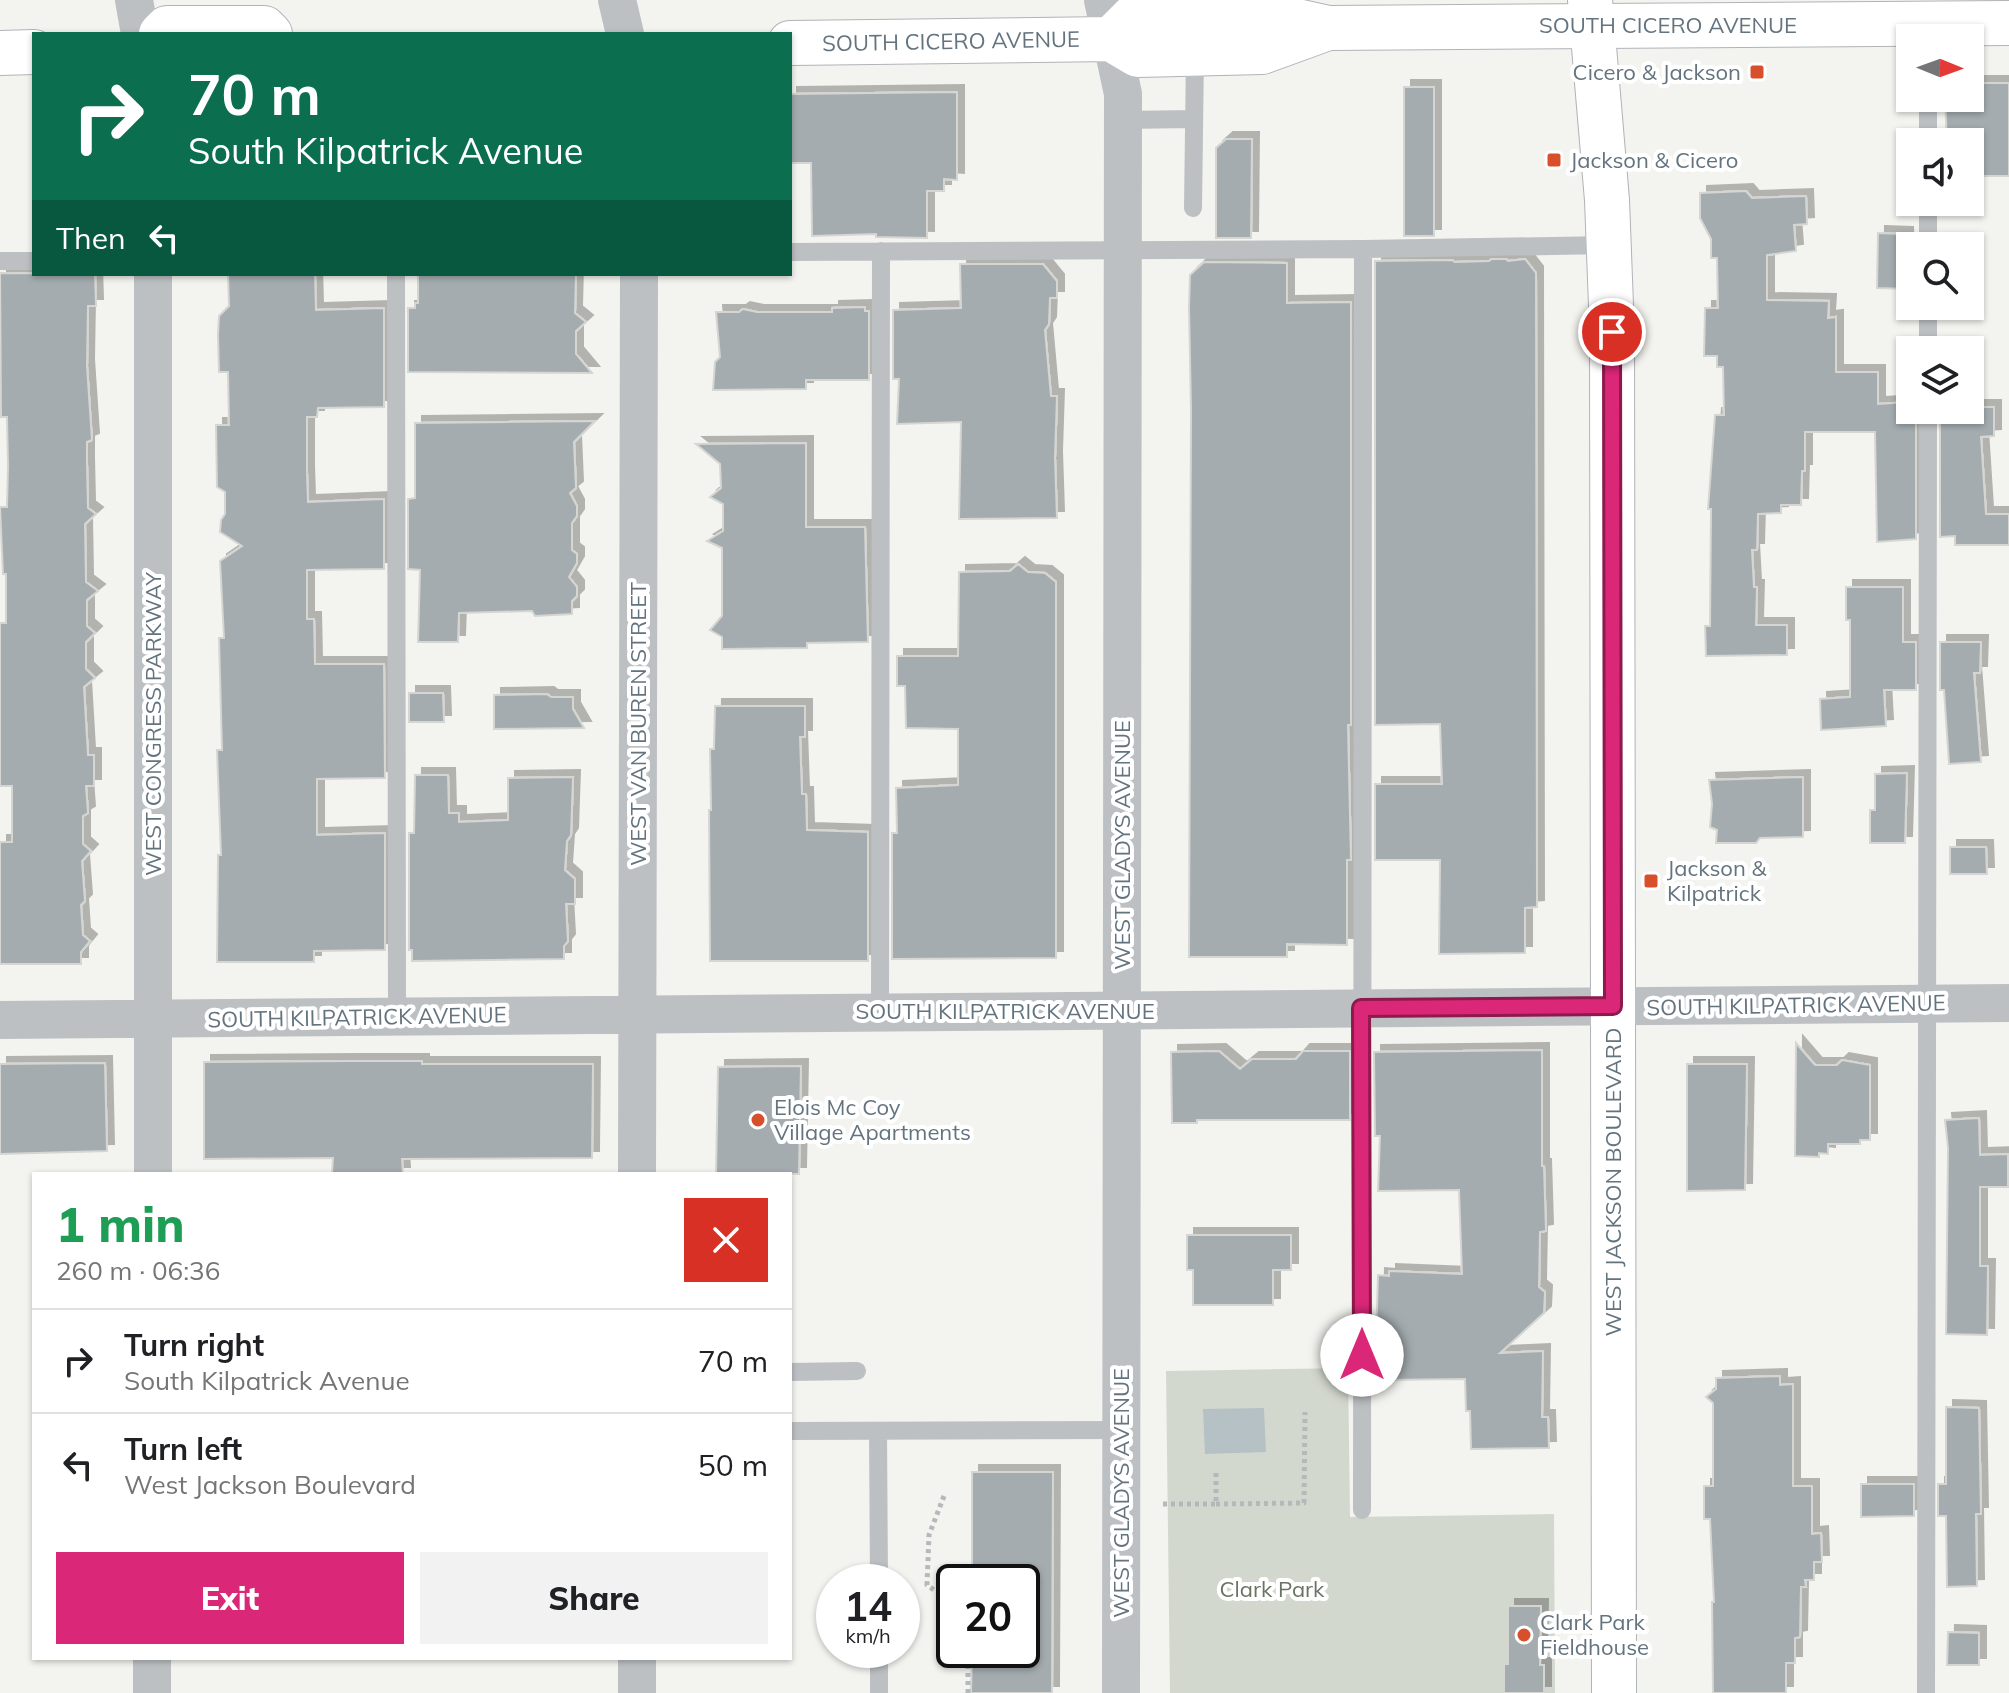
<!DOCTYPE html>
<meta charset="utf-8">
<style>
body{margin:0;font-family:Mulish,sans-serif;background:#f2f2f2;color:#202124;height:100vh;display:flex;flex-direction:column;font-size:30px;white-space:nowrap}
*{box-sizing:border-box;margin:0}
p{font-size:26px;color:#757577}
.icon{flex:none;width:44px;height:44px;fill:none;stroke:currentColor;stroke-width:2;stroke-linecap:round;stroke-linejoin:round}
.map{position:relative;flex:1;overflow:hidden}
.sheet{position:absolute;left:32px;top:1172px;width:760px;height:488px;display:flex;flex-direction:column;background:#fff;border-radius:0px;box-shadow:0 2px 6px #0004}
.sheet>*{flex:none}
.top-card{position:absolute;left:32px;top:32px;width:760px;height:244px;border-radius:0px;box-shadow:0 2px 6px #0004;background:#0b6e4f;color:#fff;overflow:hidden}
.needle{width:52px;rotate:91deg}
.fabs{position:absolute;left:1896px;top:24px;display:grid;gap:16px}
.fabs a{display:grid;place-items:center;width:88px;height:88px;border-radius:0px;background:#fff;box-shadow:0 2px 6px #0004;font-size:40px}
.speed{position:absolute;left:816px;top:1564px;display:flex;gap:16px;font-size:40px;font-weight:700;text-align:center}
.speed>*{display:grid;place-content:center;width:104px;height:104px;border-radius:50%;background:#fff;box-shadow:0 2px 6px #0004;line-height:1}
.speed small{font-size:20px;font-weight:400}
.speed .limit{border:4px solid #111;border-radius:12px;background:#fff;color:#111}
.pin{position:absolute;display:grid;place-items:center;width:68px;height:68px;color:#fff;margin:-34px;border:4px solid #fff;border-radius:50%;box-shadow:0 2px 8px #0007}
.me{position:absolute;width:88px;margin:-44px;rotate:0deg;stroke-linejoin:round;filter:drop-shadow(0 0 6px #0008)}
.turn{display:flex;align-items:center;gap:28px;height:168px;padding:0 24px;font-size:36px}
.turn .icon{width:104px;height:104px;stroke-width:2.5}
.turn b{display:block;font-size:56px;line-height:68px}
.then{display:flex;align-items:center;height:76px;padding:0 24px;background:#0003;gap:16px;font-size:30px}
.round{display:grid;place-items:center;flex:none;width:84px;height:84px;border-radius:0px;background:#f2f2f2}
.summary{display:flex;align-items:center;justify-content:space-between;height:136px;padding:0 24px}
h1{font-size:48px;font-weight:800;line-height:60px;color:#1e9e55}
.primary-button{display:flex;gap:16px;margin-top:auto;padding:16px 24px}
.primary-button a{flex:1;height:92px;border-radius:0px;background:#db2777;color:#fff;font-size:32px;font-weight:800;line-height:92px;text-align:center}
.primary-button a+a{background:#f2f2f2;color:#202124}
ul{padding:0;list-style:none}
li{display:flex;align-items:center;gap:24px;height:104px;padding:0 24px;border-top:2px solid #e0e0e0}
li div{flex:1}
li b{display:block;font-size:30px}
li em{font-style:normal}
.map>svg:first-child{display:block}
.green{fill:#d3d8cf}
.water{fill:#b5c1c5}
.building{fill:#a4acb0;stroke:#d5d5d2;stroke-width:2;filter:url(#shadow)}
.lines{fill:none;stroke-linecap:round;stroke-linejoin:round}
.secondary-casing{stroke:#afb4b8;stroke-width:46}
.primary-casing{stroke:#b0b4b7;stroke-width:46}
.path{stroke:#b6b9bb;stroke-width:5;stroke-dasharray:4 4;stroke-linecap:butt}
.lane{stroke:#bcc0c3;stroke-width:18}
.street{stroke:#bcc0c3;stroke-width:38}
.secondary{stroke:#fff;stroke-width:44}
.primary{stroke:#fff;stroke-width:44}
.route-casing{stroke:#8e194d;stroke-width:20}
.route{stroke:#db2777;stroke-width:14}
.poi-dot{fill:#d84f2b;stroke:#fff;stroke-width:3}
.labels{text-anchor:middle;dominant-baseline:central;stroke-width:8;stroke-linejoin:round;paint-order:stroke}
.street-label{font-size:22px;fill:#64747f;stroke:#fff}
.poi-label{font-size:22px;fill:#64747f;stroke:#fff;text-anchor:start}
.park-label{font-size:22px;fill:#677662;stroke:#fff}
</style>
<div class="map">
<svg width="2009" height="1693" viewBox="0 0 2009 1693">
<defs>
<filter id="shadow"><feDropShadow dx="7" dy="-7" stdDeviation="0" flood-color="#0004"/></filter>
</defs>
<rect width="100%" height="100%" fill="#f3f3ef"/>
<path class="green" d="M1348,1368L1350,1517L1554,1514L1555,1693H1170L1166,1371Z"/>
<path class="water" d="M1264,1408L1266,1452L1205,1454L1203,1409Z"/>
<path class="building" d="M1970,83H2009V176H1970V142H1947L1945,98H1970Z
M1404,87H1434V236H1404Z
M957,92V180L944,179V191H927V238L876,237V234L812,236L811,163H790V94Z
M1226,139H1252L1251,238H1216V148Z
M1746,191L1752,198L1806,196L1807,224L1794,225L1796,251L1767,255V300L1829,301L1828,318L1836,317V372H1878V404L1909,402V410H1916V539L1877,542L1875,432H1805V471H1802L1801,505H1781V513L1758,514L1757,550H1752L1754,587H1757L1756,625H1787V655L1706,656L1705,626H1710L1711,509H1708L1715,415H1724L1723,367H1717V356H1704L1705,308H1718L1717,258H1711V239L1700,218V193Z
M1878,233L1906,234L1907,263H1910L1909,289L1877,288Z
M1492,259H1506L1508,261L1525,259L1536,273L1537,907L1525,908V953L1439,954L1440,860H1375V784H1442L1440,724L1375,725V261L1452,260L1455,262L1489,261Z
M1204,262L1287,263V303L1351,302V725H1348L1351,860H1347V945L1287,944V957H1189L1191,409L1189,307L1190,275Z
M960,264H1043L1057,281V298H1050L1049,324L1045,330L1051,396H1057L1055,458L1057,518L959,519L961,422L897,424L899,379H893V310L961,308Z
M0,273L95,274L96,306H88L87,366L92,440L87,442V464L88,508L96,514L85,524L86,582L98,591L87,600V626L95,633L86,642V669L95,678L84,687L88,755H94V786H86L88,813L83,816V844L91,851L82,861L85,901L81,905L83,935L90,941L81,952V964H0V842H12V786H0V623H6V574H3L0,507H7L8,466L7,417H1Z
M228,274H315L316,310L384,308V407L318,408L317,417H307V472L308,502L384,499V569L307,570V619H314L315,664H384L385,778L317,779V835L385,833V950L314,951V962H217L218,855H221L217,750H222L219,638H224L220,561L242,546L220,532L221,520L225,514V492L217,487L216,425H229L228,372H219L218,335L219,316L229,306Z
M418,274H576L575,313L586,322L576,331V354L592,373L408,372V308H415V303H418Z
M865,307V311H869V380H806V389L713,390L715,362L720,357L716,312H739L743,309L757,312H832V308Z
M1970,407H1994V436L1981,437L1986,514H2009V545H1955V536L1940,537V410H1970Z
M595,421L574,442L576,488L570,493L577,506V516L572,523V550L577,554V563L569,577L577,587V596L572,601V614L535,616L532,611L459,613L458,642H418L420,570L408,569V499L415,498V423Z
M806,443V527H865L868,642L807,643V648L722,649V637L710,630L722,616V548L707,541L723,531V504L710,497L721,488L720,464L696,444Z
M1018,564L1028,572L1045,573L1056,582V958L892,959V833H897L896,788L958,785V729L906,728L905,686H897V656H958L959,572L1010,571Z
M1846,587H1903V642H1916V690H1884L1886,726L1821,730L1820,699L1850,697V620H1846Z
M1940,642H1981L1980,673H1974L1981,762L1949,764L1944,690H1940Z
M409,693H443L444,722H409Z
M547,694L551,697H573V709L584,728L494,729V695Z
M715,706H805V737H800L802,794H806L807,830L868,832V961H710L709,810H711L710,749H714Z
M1907,773L1905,843H1870V810H1875V774Z
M415,775H448L449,813H459V822L508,820V778L573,777L571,835L567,841L565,870L575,879V904H566L568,941L564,946V959L412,961V950H409V833H414Z
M1803,777V837L1760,838L1756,843H1716L1717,830L1710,827L1712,804L1709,780Z
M1950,847H1986L1987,874H1950Z
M1796,1043L1815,1065H1837L1842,1060L1870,1065V1140H1860V1144H1828V1154L1819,1153V1157L1795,1156Z
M1542,1050V1166H1544L1546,1231L1540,1232L1539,1287L1545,1292L1544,1313L1500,1353L1543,1351L1542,1417H1548L1549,1448L1471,1449L1470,1411H1466L1465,1379L1380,1380V1341H1376L1378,1275L1389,1276V1271L1462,1274L1459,1190L1378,1191L1380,1136H1375L1374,1052Z
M1219,1051L1240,1069L1252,1059H1296L1303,1051H1350V1120H1197V1123H1172L1171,1052Z
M352,1061H422V1064H593L592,1158L402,1159L403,1174H332L333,1158L204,1159V1062Z
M105,1063L107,1151L0,1154V1064Z
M1687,1064H1747L1745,1190L1687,1191Z
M801,1066L799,1174H716L718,1067Z
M1979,1118L1980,1155L2008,1154V1187H1980V1266H1988L1987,1335L1946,1334L1948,1148L1945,1120Z
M1187,1235H1291V1270H1273V1305H1193V1270H1187Z
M1780,1376V1385L1793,1384V1486H1812V1534L1821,1533L1822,1562H1814V1580H1805L1806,1587H1801L1800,1637L1795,1638V1663H1786V1693H1713L1712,1602H1714L1710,1519H1704V1486H1713V1403L1706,1397L1716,1389V1378Z
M1946,1407L1979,1408L1981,1514H1976L1977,1586L1947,1587L1946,1516H1938V1484H1946Z
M972,1472H1053L1052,1693H971L972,1650H1022V1582H972Z
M1861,1484H1914V1516L1861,1517Z
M1508,1606H1541L1540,1665H1544V1693H1504V1664H1508Z
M1948,1632L1979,1633V1665H1947Z"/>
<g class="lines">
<g class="secondary-casing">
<path id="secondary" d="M1590,0L1607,200L1612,332L1614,1693"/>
</g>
<g class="primary-casing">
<path id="primary" d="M161,34L167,28H264L270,34
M1111,39L1133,17L1261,13L1328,28L2009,23
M790,43L1111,39L1138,55L1262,52L1328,28
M0,53L34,52"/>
</g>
<path class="path" d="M944,1496L929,1535L927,1585L954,1604
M1163,1504H1216V1473
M1216,1504L1304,1503L1305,1412
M968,1693V1650"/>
<path class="lane" d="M1123,120L1194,119
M1928,142V98
M1193,208L1195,54
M1928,246V202
M790,252L1363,249L1609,245
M0,261H34
M396,274L397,1016
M1928,350V306
M880,1012L881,251
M790,1372L857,1371
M790,1431L1121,1430
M878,1431L879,1582
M1362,1510L1363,249
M879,1650V1693
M1926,1693L1928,410"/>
<path class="street" d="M134,0L140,34
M617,0L625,34
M1103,0L1123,94L1121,1693
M153,274V1174
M0,1020L2009,1003
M637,1174L639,274
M637,1658V1693
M152,1693V1658"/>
<use href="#secondary" class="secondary"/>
<use href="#primary" class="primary"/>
</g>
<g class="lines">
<g class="route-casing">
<path id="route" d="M1362,1355L1361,1008L1613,1006L1612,332"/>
</g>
<use href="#route" class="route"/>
</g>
<g class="poi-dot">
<rect x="1749" y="64" width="16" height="16" rx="4"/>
<rect x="1546" y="152" width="16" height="16" rx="4"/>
<rect x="1643" y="873" width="16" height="16" rx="4"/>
<circle cx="758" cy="1120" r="8"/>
<circle cx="1524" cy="1635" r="8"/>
</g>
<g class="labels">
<g class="street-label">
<text x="1668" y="25">SOUTH CICERO AVENUE</text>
<text transform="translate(951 41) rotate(-1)">SOUTH CICERO AVENUE</text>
<text transform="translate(153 724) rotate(-90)">WEST CONGRESS PARKWAY</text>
<text transform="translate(638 724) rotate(-90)">WEST VAN BUREN STREET</text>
<text transform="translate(1122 845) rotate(-90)">WEST GLADYS AVENUE</text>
<text transform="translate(1796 1005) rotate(-1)">SOUTH KILPATRICK AVENUE</text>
<text x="1005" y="1011">SOUTH KILPATRICK AVENUE</text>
<text transform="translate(357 1017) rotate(-1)">SOUTH KILPATRICK AVENUE</text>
<text transform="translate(1613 1182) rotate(-90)">WEST JACKSON BOULEVARD</text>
<text transform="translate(1121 1493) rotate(-90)">WEST GLADYS AVENUE</text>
</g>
<g class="poi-label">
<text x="1741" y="72" text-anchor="end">Cicero &amp; Jackson</text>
<text x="1570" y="160">Jackson &amp; Cicero</text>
<text x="1667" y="868">Jackson &amp;<tspan x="1667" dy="25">Kilpatrick</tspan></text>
<text x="774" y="1107">Elois Mc Coy<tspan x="774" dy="25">Village Apartments</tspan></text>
<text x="1540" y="1622">Clark Park<tspan x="1540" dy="25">Fieldhouse</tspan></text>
</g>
<g class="park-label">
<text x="1272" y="1589">Clark Park</text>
</g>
</g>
</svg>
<div class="fabs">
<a><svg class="needle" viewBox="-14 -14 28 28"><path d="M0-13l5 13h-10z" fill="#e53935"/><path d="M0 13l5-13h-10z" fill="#757577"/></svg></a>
<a><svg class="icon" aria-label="sound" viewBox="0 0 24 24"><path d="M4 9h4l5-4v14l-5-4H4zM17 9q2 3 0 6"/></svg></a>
<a><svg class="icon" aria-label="search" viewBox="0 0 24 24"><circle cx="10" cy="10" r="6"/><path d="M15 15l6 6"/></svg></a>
<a><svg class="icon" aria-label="layers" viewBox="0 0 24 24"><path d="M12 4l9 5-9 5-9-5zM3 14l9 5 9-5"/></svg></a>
</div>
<div class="speed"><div>14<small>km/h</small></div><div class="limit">20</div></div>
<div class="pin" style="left:1612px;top:332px;background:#d93025"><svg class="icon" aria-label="arrive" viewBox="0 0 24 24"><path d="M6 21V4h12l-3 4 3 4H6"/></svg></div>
<svg class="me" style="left:1362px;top:1355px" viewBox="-20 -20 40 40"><circle r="19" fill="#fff"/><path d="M0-13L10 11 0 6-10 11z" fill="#db2777"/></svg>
<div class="top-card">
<div class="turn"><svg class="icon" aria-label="right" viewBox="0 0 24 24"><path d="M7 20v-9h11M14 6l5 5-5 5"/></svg><div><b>70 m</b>South Kilpatrick Avenue</div></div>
<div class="then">Then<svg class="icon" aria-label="left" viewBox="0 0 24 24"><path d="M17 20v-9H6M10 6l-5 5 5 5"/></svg></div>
</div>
<section class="sheet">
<div class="summary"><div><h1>1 min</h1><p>260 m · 06:36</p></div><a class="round" style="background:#d93025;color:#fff"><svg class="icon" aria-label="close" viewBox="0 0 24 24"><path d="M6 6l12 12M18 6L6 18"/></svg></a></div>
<ul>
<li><svg class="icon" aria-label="right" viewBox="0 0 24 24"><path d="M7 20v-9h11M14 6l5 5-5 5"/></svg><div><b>Turn right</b><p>South Kilpatrick Avenue</p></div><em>70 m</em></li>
<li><svg class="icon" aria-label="left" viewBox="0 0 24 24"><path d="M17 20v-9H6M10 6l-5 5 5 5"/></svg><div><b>Turn left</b><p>West Jackson Boulevard</p></div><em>50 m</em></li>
</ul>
<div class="primary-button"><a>Exit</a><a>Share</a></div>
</section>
</div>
